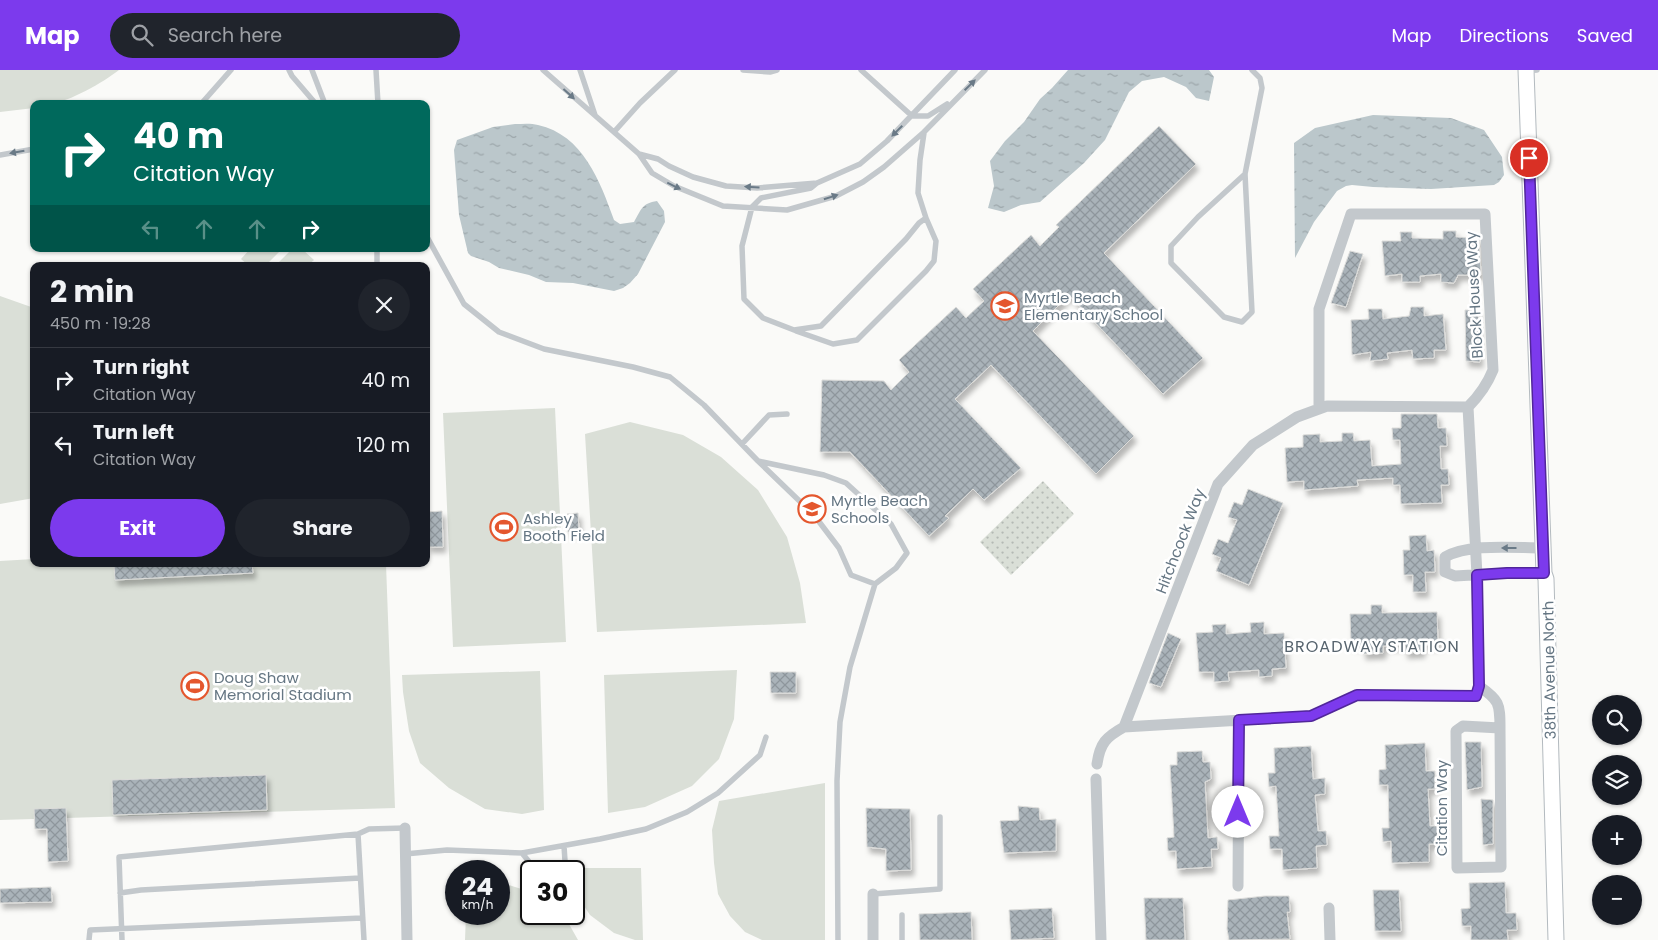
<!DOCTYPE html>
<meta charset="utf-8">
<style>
body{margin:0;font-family:Poppins,sans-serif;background:#20242c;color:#f1f3f6;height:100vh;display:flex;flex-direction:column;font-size:19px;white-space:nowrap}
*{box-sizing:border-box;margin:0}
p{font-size:16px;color:#9ea1a6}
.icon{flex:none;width:28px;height:28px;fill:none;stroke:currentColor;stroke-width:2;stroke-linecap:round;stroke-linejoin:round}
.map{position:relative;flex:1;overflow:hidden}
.details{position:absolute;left:30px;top:192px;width:400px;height:305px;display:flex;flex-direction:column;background:#171b24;border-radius:10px;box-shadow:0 1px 4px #0004}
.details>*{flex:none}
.guide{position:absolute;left:30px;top:30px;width:400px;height:152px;border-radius:10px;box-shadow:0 1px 4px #0004;background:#00695c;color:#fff;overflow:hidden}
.tools{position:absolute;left:1592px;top:625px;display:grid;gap:10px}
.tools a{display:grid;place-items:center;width:50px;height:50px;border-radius:50%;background:#171b24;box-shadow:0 1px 4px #0004;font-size:25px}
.speed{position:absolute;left:445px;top:790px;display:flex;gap:10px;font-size:25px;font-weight:700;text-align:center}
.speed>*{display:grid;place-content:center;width:65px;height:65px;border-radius:50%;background:#171b24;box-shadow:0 1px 4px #0004;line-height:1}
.speed small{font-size:12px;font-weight:400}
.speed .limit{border:2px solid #111;border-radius:8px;background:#fff;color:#111}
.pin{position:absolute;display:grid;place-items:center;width:42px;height:42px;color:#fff;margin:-21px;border:2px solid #fff;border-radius:50%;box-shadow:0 1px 5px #0007}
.me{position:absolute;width:55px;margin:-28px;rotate:0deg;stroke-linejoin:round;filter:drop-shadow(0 0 4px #0008)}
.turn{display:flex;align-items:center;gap:18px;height:105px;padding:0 20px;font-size:22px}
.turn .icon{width:65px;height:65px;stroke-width:2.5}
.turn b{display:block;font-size:35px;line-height:42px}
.lanes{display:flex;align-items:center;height:48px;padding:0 20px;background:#0003;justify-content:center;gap:25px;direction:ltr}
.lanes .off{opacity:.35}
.round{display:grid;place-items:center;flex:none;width:52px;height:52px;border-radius:26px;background:#20242c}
.headline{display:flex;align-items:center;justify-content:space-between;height:85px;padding:0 20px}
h1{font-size:30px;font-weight:700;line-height:38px}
.action{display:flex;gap:10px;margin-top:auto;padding:10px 20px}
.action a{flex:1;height:58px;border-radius:30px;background:#7c3aed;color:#fff;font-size:20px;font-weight:700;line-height:58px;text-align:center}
.action a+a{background:#20242c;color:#f1f3f6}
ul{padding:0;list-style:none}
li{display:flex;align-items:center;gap:15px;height:65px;padding:0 20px;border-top:1px solid #363941}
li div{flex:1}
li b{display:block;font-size:19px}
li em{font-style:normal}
header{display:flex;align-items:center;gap:30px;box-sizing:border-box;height:70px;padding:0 25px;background:#7c3aed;color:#fff}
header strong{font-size:24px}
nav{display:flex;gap:28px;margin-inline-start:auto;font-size:18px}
.search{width:350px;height:45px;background:#20242c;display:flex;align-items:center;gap:12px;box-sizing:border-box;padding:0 18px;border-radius:28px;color:#9ea1a6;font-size:19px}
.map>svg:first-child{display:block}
.park{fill:url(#park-dots)}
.pitch{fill:#dadfd7}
.water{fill:url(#water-ripples)}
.building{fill:url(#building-cross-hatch);stroke:#dcdcda;filter:url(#shadow)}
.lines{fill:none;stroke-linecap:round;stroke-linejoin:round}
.secondary-casing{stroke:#b3babf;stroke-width:17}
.service{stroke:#c3c8cc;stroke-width:5.5}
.minor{stroke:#c3c8cc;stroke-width:11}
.secondary{stroke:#fff;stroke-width:15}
.oneway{fill:#6a7a87}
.route-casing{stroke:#51269a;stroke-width:12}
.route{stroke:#7c3aed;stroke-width:9}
.labels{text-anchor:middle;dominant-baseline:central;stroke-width:5;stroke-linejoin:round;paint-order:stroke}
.street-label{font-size:15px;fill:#657683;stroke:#fff}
.poi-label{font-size:15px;fill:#657683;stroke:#fff;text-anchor:start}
.neighbourhood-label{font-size:16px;letter-spacing:1px;fill:#57646e;stroke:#fff}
</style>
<header>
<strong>Map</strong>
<div class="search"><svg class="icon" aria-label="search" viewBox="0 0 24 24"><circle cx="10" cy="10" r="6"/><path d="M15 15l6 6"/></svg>Search here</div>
<nav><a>Map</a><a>Directions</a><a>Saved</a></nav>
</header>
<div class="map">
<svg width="1658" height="870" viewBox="0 0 1658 870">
<defs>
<pattern id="park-dots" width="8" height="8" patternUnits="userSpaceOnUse" patternTransform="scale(1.25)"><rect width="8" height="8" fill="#dadfd7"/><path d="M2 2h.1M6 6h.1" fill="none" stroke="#b4b9b4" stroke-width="1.8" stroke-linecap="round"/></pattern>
<pattern id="water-ripples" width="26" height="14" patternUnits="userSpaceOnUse" patternTransform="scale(1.25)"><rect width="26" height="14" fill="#bbc7cb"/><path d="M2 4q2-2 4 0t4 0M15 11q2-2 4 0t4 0" fill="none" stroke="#9ca6aa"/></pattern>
<pattern id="building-cross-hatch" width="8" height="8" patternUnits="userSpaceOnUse" patternTransform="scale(1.25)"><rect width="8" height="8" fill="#aab3b9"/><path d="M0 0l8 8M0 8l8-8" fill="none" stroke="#8e969c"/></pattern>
<filter id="shadow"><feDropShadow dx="3" dy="5.5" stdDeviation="2.5" flood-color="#0004"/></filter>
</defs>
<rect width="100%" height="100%" fill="#fafaf8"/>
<path class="park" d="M1043,411L1074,444L1011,505L980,472Z"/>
<path class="pitch" d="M0,0H119C102,13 71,31 50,34C45,34 39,34 34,34V38L0,42Z
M250,179H282L265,196H249L241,189Z
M292,179H302L314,190L307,196H275Z
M0,226L34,238V428L0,434Z
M555,338L566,572L453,577L443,343Z
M630,352L683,365L721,387L758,420L787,467L800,513L806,553L597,562L585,364Z
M34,489V494H386L395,738L0,750V491Z
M737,600L734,649L719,689L692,716L645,737L608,743L604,605Z
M540,601L544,740L522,744L485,739L449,718L420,693L409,661L403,622L402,605Z
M825,713V870H762L745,862L730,846L718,824L714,793L712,760L719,731Z
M573,798H641L643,870H635L614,863L590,845L574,821Z
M499,812L531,822V844H560L565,847L578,870H465L466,844H499Z"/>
<path class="water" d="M1068,0H1209L1214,7L1209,31L1196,28L1186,17L1164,7L1142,11L1129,22L1105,70L1084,93L1040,132L1021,135L1004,142L988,138L994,116L990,91L1005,71L1024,52L1040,29L1052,18Z
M1373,45L1451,48L1484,60L1502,87L1504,105L1499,112L1494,115L1431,119L1373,117L1352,115L1346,116L1337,121L1314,152L1295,188L1294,73L1315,58Z
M515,54C522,54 531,53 538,55C583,65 600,111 614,150L620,154L634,152C641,140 642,133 657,131L664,141L665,152L638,204L630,213L623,218L614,221L573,213L546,212L529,205L499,198L489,192L471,186L468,183L459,145L454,80L457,70L493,57Z"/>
<path class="building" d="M1159,56L1196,94L1104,183L1203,288L1163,324L1069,225L1033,261L1134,366L1096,404L991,295L955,329L1021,398L984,430L973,419L945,446L949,448L929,466L850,382H820L822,310L884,311L891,320L909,302L899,290L956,237L966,248L984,231L973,219L1031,165L1040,176L1059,157L1056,155Z
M1443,161H1456V167L1479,168L1481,205H1458L1454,213L1441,212V204L1420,206V212H1402V204L1385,206L1382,171H1401L1400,162H1412V168L1443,169Z
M1350,181L1363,184L1346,237L1331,233Z
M1411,237H1424V246L1443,244L1446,280H1434V288L1413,289L1412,280L1387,283L1388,289L1370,291L1371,282L1352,285L1351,250L1369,249L1368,239H1382L1383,249L1409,246Z
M1465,240H1478L1480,292L1466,291Z
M1401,344H1437L1438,358H1446L1447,376H1440L1441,399H1448L1449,415H1441L1442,433L1401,434L1400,415H1393V408L1357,410L1358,416L1304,420V411L1287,412L1285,378L1303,377V365L1320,364V372L1342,371V363H1353L1354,371L1370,370L1372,396L1401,394L1400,370H1393L1392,358H1401Z
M1248,419L1283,433L1249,515L1216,501L1221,488L1212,484L1218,469L1228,473L1237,450L1228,447L1234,432L1242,435Z
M442,441L443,477H428L427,442Z
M578,443L579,462H568L567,444Z
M1426,465L1427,481L1434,480L1435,502H1425L1426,522H1413V505H1404L1403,480H1410L1409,466Z
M114,494H252L253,503L115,510Z
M1371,535H1382V543L1437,542L1438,575H1422V582L1405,583V575L1383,576V583L1363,584V575H1351L1350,544H1371Z
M1264,552V564L1284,563L1286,598L1272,599V606L1259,607V600L1228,602L1229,611L1214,612V602H1199L1196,563L1213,562L1212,555L1226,554V564L1251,562L1250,553Z
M1168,563L1181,569L1161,617L1149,613Z
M770,602H796V623H771Z
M1465,672H1481L1482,717L1467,720Z
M1425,673L1426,701H1435V719H1428L1430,756H1438L1439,774H1429V792L1392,793L1391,771L1383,772L1382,758H1389L1388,715H1379V700L1386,699L1385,675Z
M1311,676L1313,709L1325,708V724L1315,725L1318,761H1326L1327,775L1316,776L1317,798L1283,800L1282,779H1270L1269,766H1279L1276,716L1269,717L1268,703H1275L1274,678Z
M1202,681L1203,692H1210L1211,709L1205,712L1208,768L1217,767L1218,779H1211L1212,797L1177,799L1176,781H1168L1167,768L1174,767L1170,695H1177V682Z
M266,705L267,740L113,745L112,710Z
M1481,729L1493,730V774L1483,775Z
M1018,736L1039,738L1040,750L1056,749V781L1004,783L1000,751L1019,750Z
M66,738L68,791L48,792L47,759H35L34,739Z
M866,738L910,739L911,800L886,801V779L867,777Z
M1505,812L1506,843H1516L1517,860H1507L1508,870H1471V856H1462L1461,839L1470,838L1469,813Z
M51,817L52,832L0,833V819Z
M1373,820H1399L1401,861H1375Z
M1265,826H1289L1290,842H1287L1290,869L1229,870L1227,859L1228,830Z
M1144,828H1183L1185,870H1146Z
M1052,838L1054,868L1011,870L1009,840Z
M971,842L972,870H920L919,844Z"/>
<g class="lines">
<g class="secondary-casing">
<path id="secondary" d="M1526,0L1544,503L1546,509L1556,870"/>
</g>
<path class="service" d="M289,0L292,6L316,34
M312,0L325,34
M376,0L378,34
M543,0L639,84L652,103L674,116L723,136L787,140L836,126L863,112L884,97L924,62L985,0
M580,0L595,45
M743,0L770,2L777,0
M861,0L912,46H928L947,34
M1526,1L1537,0
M201,34L231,0
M614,62L640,33L675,0
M639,84L658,89L669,96L693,107L726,116L757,118L817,113L860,94L887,71L955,0
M0,85L34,79
M1245,104L1198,147L1171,176V193L1224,247L1242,252L1252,242L1245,104L1262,18L1260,8L1252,0
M817,113L811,118L761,128L752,137L742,176L744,229L763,248L794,260L821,256L906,169L919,153L926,148L918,123L920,90L924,63
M426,165L464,234L499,262L544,279L633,297L670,307L704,335L758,391L814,445L839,478L851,505L875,514L896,498L907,483L891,454L846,413L824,405L758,391
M377,196V179
M796,261L833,274L857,270L926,201L934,191L936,171L926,148
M742,374L769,345L787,344
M358,764L369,759L405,758
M522,783L530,793L548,800L560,797L565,791L564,776
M405,784L447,780L522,783L600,769L646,759L687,742L718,723L760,685L766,667
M120,823L141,820L360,808
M873,824L940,819V747
M902,845V870
M89,870L90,860L362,848
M122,870L119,787L358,764L364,870
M838,870L837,711L840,652L850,597L875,514"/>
<path class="minor" d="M1543,478C1514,478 1470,473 1445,487V502L1455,506L1507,503H1544
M1479,616C1499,630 1500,633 1500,658L1501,797L1457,798L1456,661L1463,656L1500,658
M1124,657L1218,414L1253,375L1297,347L1327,336L1468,337
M1097,694C1100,673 1106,667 1124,657L1311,646L1357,625L1476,626L1479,616L1477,505L1468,337C1479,326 1487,315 1493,300L1485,144H1351L1319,239V338
M1096,709L1101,870
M405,758L407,870
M1238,816L1239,650
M1329,838L1330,870
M873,870V824"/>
<use href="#secondary" class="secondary"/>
</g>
<defs><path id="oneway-solid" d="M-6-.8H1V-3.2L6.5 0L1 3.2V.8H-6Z" transform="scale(1.25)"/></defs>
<g class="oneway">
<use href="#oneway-solid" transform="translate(970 15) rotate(-44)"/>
<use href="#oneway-solid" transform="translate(569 24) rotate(42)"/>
<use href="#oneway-solid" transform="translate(897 61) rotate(135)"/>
<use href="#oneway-solid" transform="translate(17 82) rotate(170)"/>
<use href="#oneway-solid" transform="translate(674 116) rotate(26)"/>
<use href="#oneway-solid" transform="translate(752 117) rotate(-177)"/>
<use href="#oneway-solid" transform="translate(831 127) rotate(-18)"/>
<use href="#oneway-solid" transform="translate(1509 478) rotate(180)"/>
</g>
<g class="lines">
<g class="route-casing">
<path id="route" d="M1238,742L1239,650L1311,646L1357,625L1476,626L1479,616L1477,505L1507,503H1544L1529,88"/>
</g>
<use href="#route" class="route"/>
</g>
<defs>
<g id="school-ring" transform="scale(1.4375)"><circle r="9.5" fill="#fff" stroke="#e4572e" stroke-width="1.5"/><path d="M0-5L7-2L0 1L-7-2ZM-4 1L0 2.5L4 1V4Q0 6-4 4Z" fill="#e4572e"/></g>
<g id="stadium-ring" transform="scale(1.4375)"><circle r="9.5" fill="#fff" stroke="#e4572e" stroke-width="1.5"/><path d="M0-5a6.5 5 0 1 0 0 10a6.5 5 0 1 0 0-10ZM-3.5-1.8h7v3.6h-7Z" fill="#e4572e"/></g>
</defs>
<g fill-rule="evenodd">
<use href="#school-ring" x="1005" y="236"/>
<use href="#school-ring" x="812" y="439"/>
<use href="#stadium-ring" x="504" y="457"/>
<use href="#stadium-ring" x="195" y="616"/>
</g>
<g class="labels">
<g class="street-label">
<text transform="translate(1474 225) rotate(-93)">Block House Way</text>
<text transform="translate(1180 471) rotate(-69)">Hitchcock Way</text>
<text transform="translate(1549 600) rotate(-91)">38th Avenue North</text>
<text transform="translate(1441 738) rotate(-90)">Citation Way</text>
</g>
<g class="poi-label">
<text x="1024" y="227">Myrtle Beach<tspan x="1024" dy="17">Elementary School</tspan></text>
<text x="831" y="430">Myrtle Beach<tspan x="831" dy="17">Schools</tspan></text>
<text x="523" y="448">Ashley<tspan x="523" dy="17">Booth Field</tspan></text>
<text x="214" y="607">Doug Shaw<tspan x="214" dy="17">Memorial Stadium</tspan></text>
</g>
<g class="neighbourhood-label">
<text x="1372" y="576">BROADWAY STATION</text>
</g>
</g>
</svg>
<div class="tools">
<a><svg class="icon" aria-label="search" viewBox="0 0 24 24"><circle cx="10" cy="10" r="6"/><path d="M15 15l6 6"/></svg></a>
<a><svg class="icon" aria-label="layers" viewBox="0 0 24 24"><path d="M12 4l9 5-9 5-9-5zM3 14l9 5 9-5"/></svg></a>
<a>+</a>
<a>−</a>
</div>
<div class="speed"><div>24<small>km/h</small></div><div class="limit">30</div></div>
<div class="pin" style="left:1529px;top:88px;background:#d93025"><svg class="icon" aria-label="arrive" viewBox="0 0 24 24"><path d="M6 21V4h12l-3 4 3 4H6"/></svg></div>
<svg class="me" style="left:1238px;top:742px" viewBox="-20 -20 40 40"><circle r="19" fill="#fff"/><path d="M0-13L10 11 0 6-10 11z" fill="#7c3aed"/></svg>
<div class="guide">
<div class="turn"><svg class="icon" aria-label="right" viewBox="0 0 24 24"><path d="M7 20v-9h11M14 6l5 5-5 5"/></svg><div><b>40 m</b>Citation Way</div></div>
<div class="lanes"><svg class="icon off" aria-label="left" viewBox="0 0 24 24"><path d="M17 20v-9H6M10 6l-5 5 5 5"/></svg><svg class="icon off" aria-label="ahead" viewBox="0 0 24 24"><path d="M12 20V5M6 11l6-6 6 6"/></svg><svg class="icon off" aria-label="ahead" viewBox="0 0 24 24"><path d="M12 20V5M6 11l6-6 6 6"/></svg><svg class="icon" aria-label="right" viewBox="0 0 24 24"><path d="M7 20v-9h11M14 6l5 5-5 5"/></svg></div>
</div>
<section class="details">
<div class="headline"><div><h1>2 min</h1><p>450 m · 19:28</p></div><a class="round"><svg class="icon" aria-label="close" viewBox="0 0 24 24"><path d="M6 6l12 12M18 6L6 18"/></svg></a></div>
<ul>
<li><svg class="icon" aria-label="right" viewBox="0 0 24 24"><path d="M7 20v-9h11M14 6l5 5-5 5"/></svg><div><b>Turn right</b><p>Citation Way</p></div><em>40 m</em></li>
<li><svg class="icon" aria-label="left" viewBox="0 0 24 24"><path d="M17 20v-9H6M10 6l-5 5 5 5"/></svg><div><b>Turn left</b><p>Citation Way</p></div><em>120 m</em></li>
</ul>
<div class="action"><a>Exit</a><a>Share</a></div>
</section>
</div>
